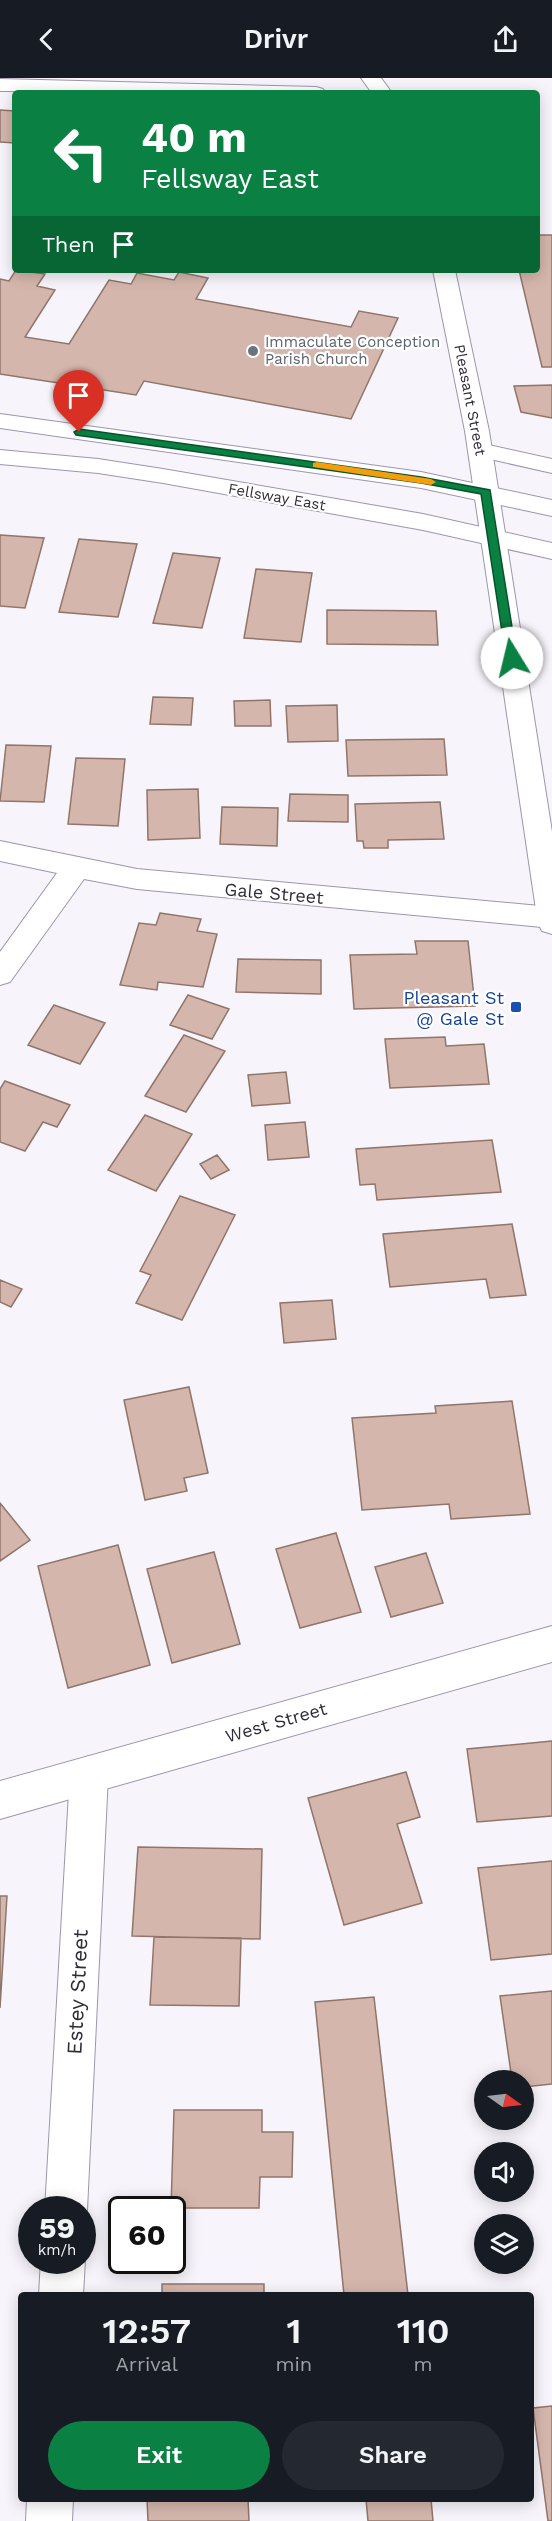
<!DOCTYPE html>
<style>
body{margin:0;font-family:"Work Sans",sans-serif;background:#242831;color:#f1f3f6;height:100vh;display:flex;flex-direction:column;font-size:22px;white-space:nowrap}
*{box-sizing:border-box;margin:0}
p{font-size:20px;color:#9ea1a6}
.icon{flex:none;width:33px;height:33px;fill:none;stroke:currentColor;stroke-width:2;stroke-linecap:round;stroke-linejoin:round}
.map{position:relative;flex:1;overflow:hidden}
.panel{position:absolute;left:18px;top:2214px;width:516px;height:210px;display:flex;flex-direction:column;background:#171b24;border-radius:6px;box-shadow:0 3px 15px #0003}
.panel>*{flex:none}
.banner{position:absolute;left:12px;top:12px;width:528px;height:183px;border-radius:6px;box-shadow:0 3px 15px #0003;background:#0b8043;color:#fff;overflow:hidden}
.needle{width:39px;rotate:104deg}
.tools{position:absolute;left:474px;top:1992px;display:grid;gap:12px}
.tools a{display:grid;place-items:center;width:60px;height:60px;border-radius:50%;background:#171b24;box-shadow:0 3px 15px #0003;font-size:30px}
.speed{position:absolute;left:18px;top:2118px;display:flex;gap:12px;font-size:30px;font-weight:700;text-align:center}
.speed>*{display:grid;place-content:center;width:78px;height:78px;border-radius:50%;background:#171b24;box-shadow:0 3px 15px #0003;line-height:1}
.speed small{font-size:15px;font-weight:400}
.speed .limit{border:3px solid #111;border-radius:9px;background:#fff;color:#111}
.pin{position:absolute;display:grid;place-items:center;width:51px;height:51px;color:#fff;margin:-62px -26px;border-radius:50% 50% 50% 0;rotate:-45deg;box-shadow:0 0 6px #0007}
.pin .icon{rotate:45deg}
.me{position:absolute;width:66px;margin:-33px;rotate:351deg;stroke-linejoin:round;filter:drop-shadow(0 0 4px #0008)}
.turn{display:flex;align-items:center;gap:21px;height:126px;padding:0 30px;font-size:27px}
.turn .icon{width:78px;height:78px;stroke-width:2.5}
.turn b{display:block;font-size:42px;line-height:51px}
.then{display:flex;align-items:center;height:57px;padding:0 30px;background:#0003;gap:12px;font-size:22px}
.eta{display:flex;justify-content:space-evenly;align-items:center;height:102px;text-align:center}
.eta b{font-size:36px;font-weight:600;line-height:42px}
.action{display:flex;gap:12px;margin-top:auto;padding:12px 30px}
.action a{flex:1;height:69px;border-radius:36px;background:#0b8043;color:#fff;font-size:24px;font-weight:600;line-height:69px;text-align:center}
.action a+a{background:#242831;color:#f1f3f6}
header{display:flex;justify-content:space-between;align-items:center;height:78px;padding:0 30px;background:#171b24;font-size:27px;font-weight:600}
.map>svg:first-child{display:block}
.building{fill:#d4b6ac;stroke:#91756b;stroke-width:1.5}
.lines{fill:none;stroke-linecap:round;stroke-linejoin:round}
.minor-casing{stroke:#9d95ae;stroke-width:2}
.tertiary-casing{stroke:#9d95ae;stroke-width:2}
.secondary-casing{stroke:#9d95ae;stroke-width:2}
.primary-casing{stroke:#9d95ae;stroke-width:2}
.minor{fill:#fff;fill-rule:evenodd}
.tertiary{fill:#fff;fill-rule:evenodd}
.secondary{fill:#fff;fill-rule:evenodd}
.primary{fill:#fff;fill-rule:evenodd}
.route{fill:#0b8043;stroke:#07532c;stroke-width:1.5}
.slow{fill:#f59e0b}
.worship-dot{fill:#6b7280;stroke:#fff;stroke-width:2}
.transit-dot{fill:#1a4fb4;stroke:#fff;stroke-width:2}
.labels{text-anchor:middle;dominant-baseline:central;stroke-width:4.5;stroke-linejoin:round;paint-order:stroke}
.far-worship-label{font-size:15px;fill:#5b616d;stroke:#fff;text-anchor:start}
.far-street-label{font-size:15px;fill:#312d38;stroke:#fff}
.street-label{font-size:18px;fill:#312d38;stroke:#fff}
.transit-label{font-size:18px;fill:#164399;stroke:#fff;text-anchor:end}
.near-street-label{font-size:21px;fill:#312d38;stroke:#fff}
</style>
<header><svg class="icon" aria-label="back" viewBox="0 0 24 24"><path d="M15 5l-7 7 7 7"/></svg>Drivr<svg class="icon" aria-label="share" viewBox="0 0 24 24"><path d="M12 15V3M7 8l5-5 5 5M5 13v7h14v-7"/></svg></header>
<div class="map">
<svg width="552" height="2443" viewBox="0 0 552 2443">
<rect width="100%" height="100%" fill="#f7f5fb"/>
<path class="building" d="M0,32L15,33V65L0,64Z
M537,157H552V289H542L519,192H537Z
M16,192L45,196L37,208L55,212L25,259L69,266L109,202L131,206L137,195L174,202L179,194L208,200L196,221L351,249L359,233L398,240L351,341L144,303L136,317L0,296V201L9,203Z
M552,307V340L521,334L514,308Z
M0,457L44,460L25,530L0,528Z
M79,461L137,466L118,539L59,534Z
M173,475L220,480L202,550L153,545Z
M256,491L312,495L301,564L244,560Z
M327,532L436,533L438,567L327,566Z
M153,619L193,620L191,647L150,646Z
M270,622L271,648H235L234,623Z
M337,627L338,663L288,664L286,628Z
M444,661L447,697L348,698L346,662Z
M6,667L51,668L44,724L0,723Z
M76,680L125,681L118,748L68,746Z
M198,711L200,760L148,762L147,712Z
M290,716L348,717V744L288,743Z
M440,724L444,761L388,762V770H364L363,763H357L355,726Z
M222,729L278,730L277,768L220,766Z
M160,835L201,841L197,853L217,856L203,909L158,904L157,912L120,907L139,845L156,847Z
M415,863H468L475,928L354,931L350,877L417,876Z
M238,881L321,882V916L236,914Z
M188,917L229,931L212,961L170,947Z
M54,927L105,945L80,986L28,967Z
M184,957L225,973L186,1034L145,1018Z
M445,959L446,968L484,966L489,1006L390,1010L385,961Z
M286,994L290,1025L252,1028L248,997Z
M5,1003L70,1027L57,1049L43,1044L25,1073L0,1064V1011Z
M145,1037L192,1056L156,1113L108,1092Z
M305,1044L309,1079L268,1082L265,1047Z
M492,1062L501,1114L377,1122L375,1106L360,1107L356,1071Z
M217,1077L229,1092L211,1101L200,1086Z
M180,1118L235,1137L182,1242L136,1225L151,1197L140,1193Z
M512,1146L526,1217L490,1220L486,1201L390,1209L383,1156Z
M0,1202L22,1211L11,1229L0,1224Z
M332,1222L336,1261L284,1265L280,1225Z
M189,1309L208,1395L184,1400L187,1413L145,1422L124,1322Z
M512,1323L530,1436L451,1441L449,1426L362,1432L352,1340L436,1335L435,1328Z
M0,1425L30,1462L0,1483Z
M336,1455L361,1534L300,1550L276,1471Z
M118,1467L150,1587L68,1610L38,1488Z
M214,1474L240,1566L172,1585L147,1491Z
M426,1475L443,1525L391,1539L375,1489Z
M552,1663V1738L477,1744L467,1671Z
M406,1694L420,1739L397,1746L422,1825L344,1847L308,1720Z
M138,1769L262,1771L260,1861L132,1858Z
M552,1783V1876L491,1882L478,1790Z
M0,1818H7L0,1930Z
M154,1859L241,1860L239,1928L150,1927Z
M552,1913V2006L524,2009V2002H512L500,1918Z
M374,1919L408,2217H344L315,1924Z
M174,2032H262V2054H293L292,2099H260L259,2130H171Z
M162,2206H264V2217H162Z
M552,2328V2443H548L533,2330Z
M147,2421H248L249,2443H148Z
M366,2421H431L433,2443H368Z"/>
<g class="lines">
<g class="minor-casing">
<path id="minor" d="M0,1L316,9L323,11L326,15L0,13Z
M480,365L552,381V395L472,377L468,372L472,367Z
M0,763L137,791L551,829L552,850L137,811L84,801L10,904L0,907V874L57,795L0,783Z
M89,1678L103,1684L108,1697L87,2132L82,2144V2132H45L70,1697L75,1684Z
M82,2177L85,2182L83,2217H39L41,2182H82Z
M27,2421H73L72,2443H26Z"/>
</g>
<g class="tertiary-casing">
<path id="tertiary" d="M552,1548V1584L0,1741V1703Z"/>
</g>
<g class="secondary-casing">
<path id="secondary" d="M0,336L421,394L552,422V438L421,410L0,350Z
M0,372L98,381L163,391L423,436L552,465V481L423,452L163,405L98,395L0,386Z"/>
</g>
<g class="primary-casing">
<path id="primary" d="M361,0H381L392,15H372Z
M433,192H455L489,353L552,754V856L542,853L538,845L465,353Z"/>
</g>
<use href="#minor" class="minor"/>
<use href="#tertiary" class="tertiary"/>
<use href="#secondary" class="secondary"/>
<use href="#primary" class="primary"/>
</g>
<path class="route" d="M79,351L421,399L490,412L517,580L512,584L506,580L481,416L421,405L76,357L74,354Z"/>
<path class="slow" d="M317,384L431,401L436,404L431,407L313,389V385Z"/>
<circle class="worship-dot" cx="253" cy="273" r="6"/>
<rect class="transit-dot" x="510" y="923" width="12" height="12" rx="3"/>
<g class="labels">
<g class="far-worship-label">
<text x="265" y="264">Immaculate Conception<tspan x="265" dy="17">Parish Church</tspan></text>
</g>
<g class="far-street-label">
<text transform="translate(470 322) rotate(79)">Pleasant Street</text>
<text transform="translate(277 419) rotate(10)">Fellsway East</text>
</g>
<g class="street-label">
<text transform="translate(274 815) rotate(5)">Gale Street</text>
<text transform="translate(276 1644) rotate(-16)">West Street</text>
</g>
<g class="transit-label">
<text x="504" y="919">Pleasant St<tspan x="504" dy="21">@ Gale St</tspan></text>
</g>
<g class="near-street-label">
<text transform="translate(77 1914) rotate(-87)">Estey Street</text>
</g>
</g>
</svg>
<div class="tools">
<a><svg class="needle" viewBox="-14 -14 28 28"><path d="M0-13l5 13h-10z" fill="#e53935"/><path d="M0 13l5-13h-10z" fill="#9ea1a6"/></svg></a>
<a><svg class="icon" aria-label="sound" viewBox="0 0 24 24"><path d="M4 9h4l5-4v14l-5-4H4zM17 9q2 3 0 6"/></svg></a>
<a><svg class="icon" aria-label="layers" viewBox="0 0 24 24"><path d="M12 4l9 5-9 5-9-5zM3 14l9 5 9-5"/></svg></a>
</div>
<div class="speed"><div>59<small>km/h</small></div><div class="limit">60</div></div>
<div class="pin" style="left:79px;top:354px;background:#d93025"><svg class="icon" aria-label="arrive" viewBox="0 0 24 24"><path d="M6 21V4h12l-3 4 3 4H6"/></svg></div>
<svg class="me" style="left:512px;top:580px" viewBox="-20 -20 40 40"><circle r="19" fill="#fff"/><path d="M0-13L10 11 0 6-10 11z" fill="#0b8043"/></svg>
<div class="banner">
<div class="turn"><svg class="icon" aria-label="left" viewBox="0 0 24 24"><path d="M17 20v-9H6M10 6l-5 5 5 5"/></svg><div><b>40 m</b>Fellsway East</div></div>
<div class="then">Then<svg class="icon" aria-label="arrive" viewBox="0 0 24 24"><path d="M6 21V4h12l-3 4 3 4H6"/></svg></div>
</div>
<section class="panel">
<div class="eta">
<div><b>12:57</b><p>Arrival</p></div>
<div><b>1</b><p>min</p></div>
<div><b>110</b><p>m</p></div>
</div>
<div class="action"><a>Exit</a><a>Share</a></div>
</section>
</div>
